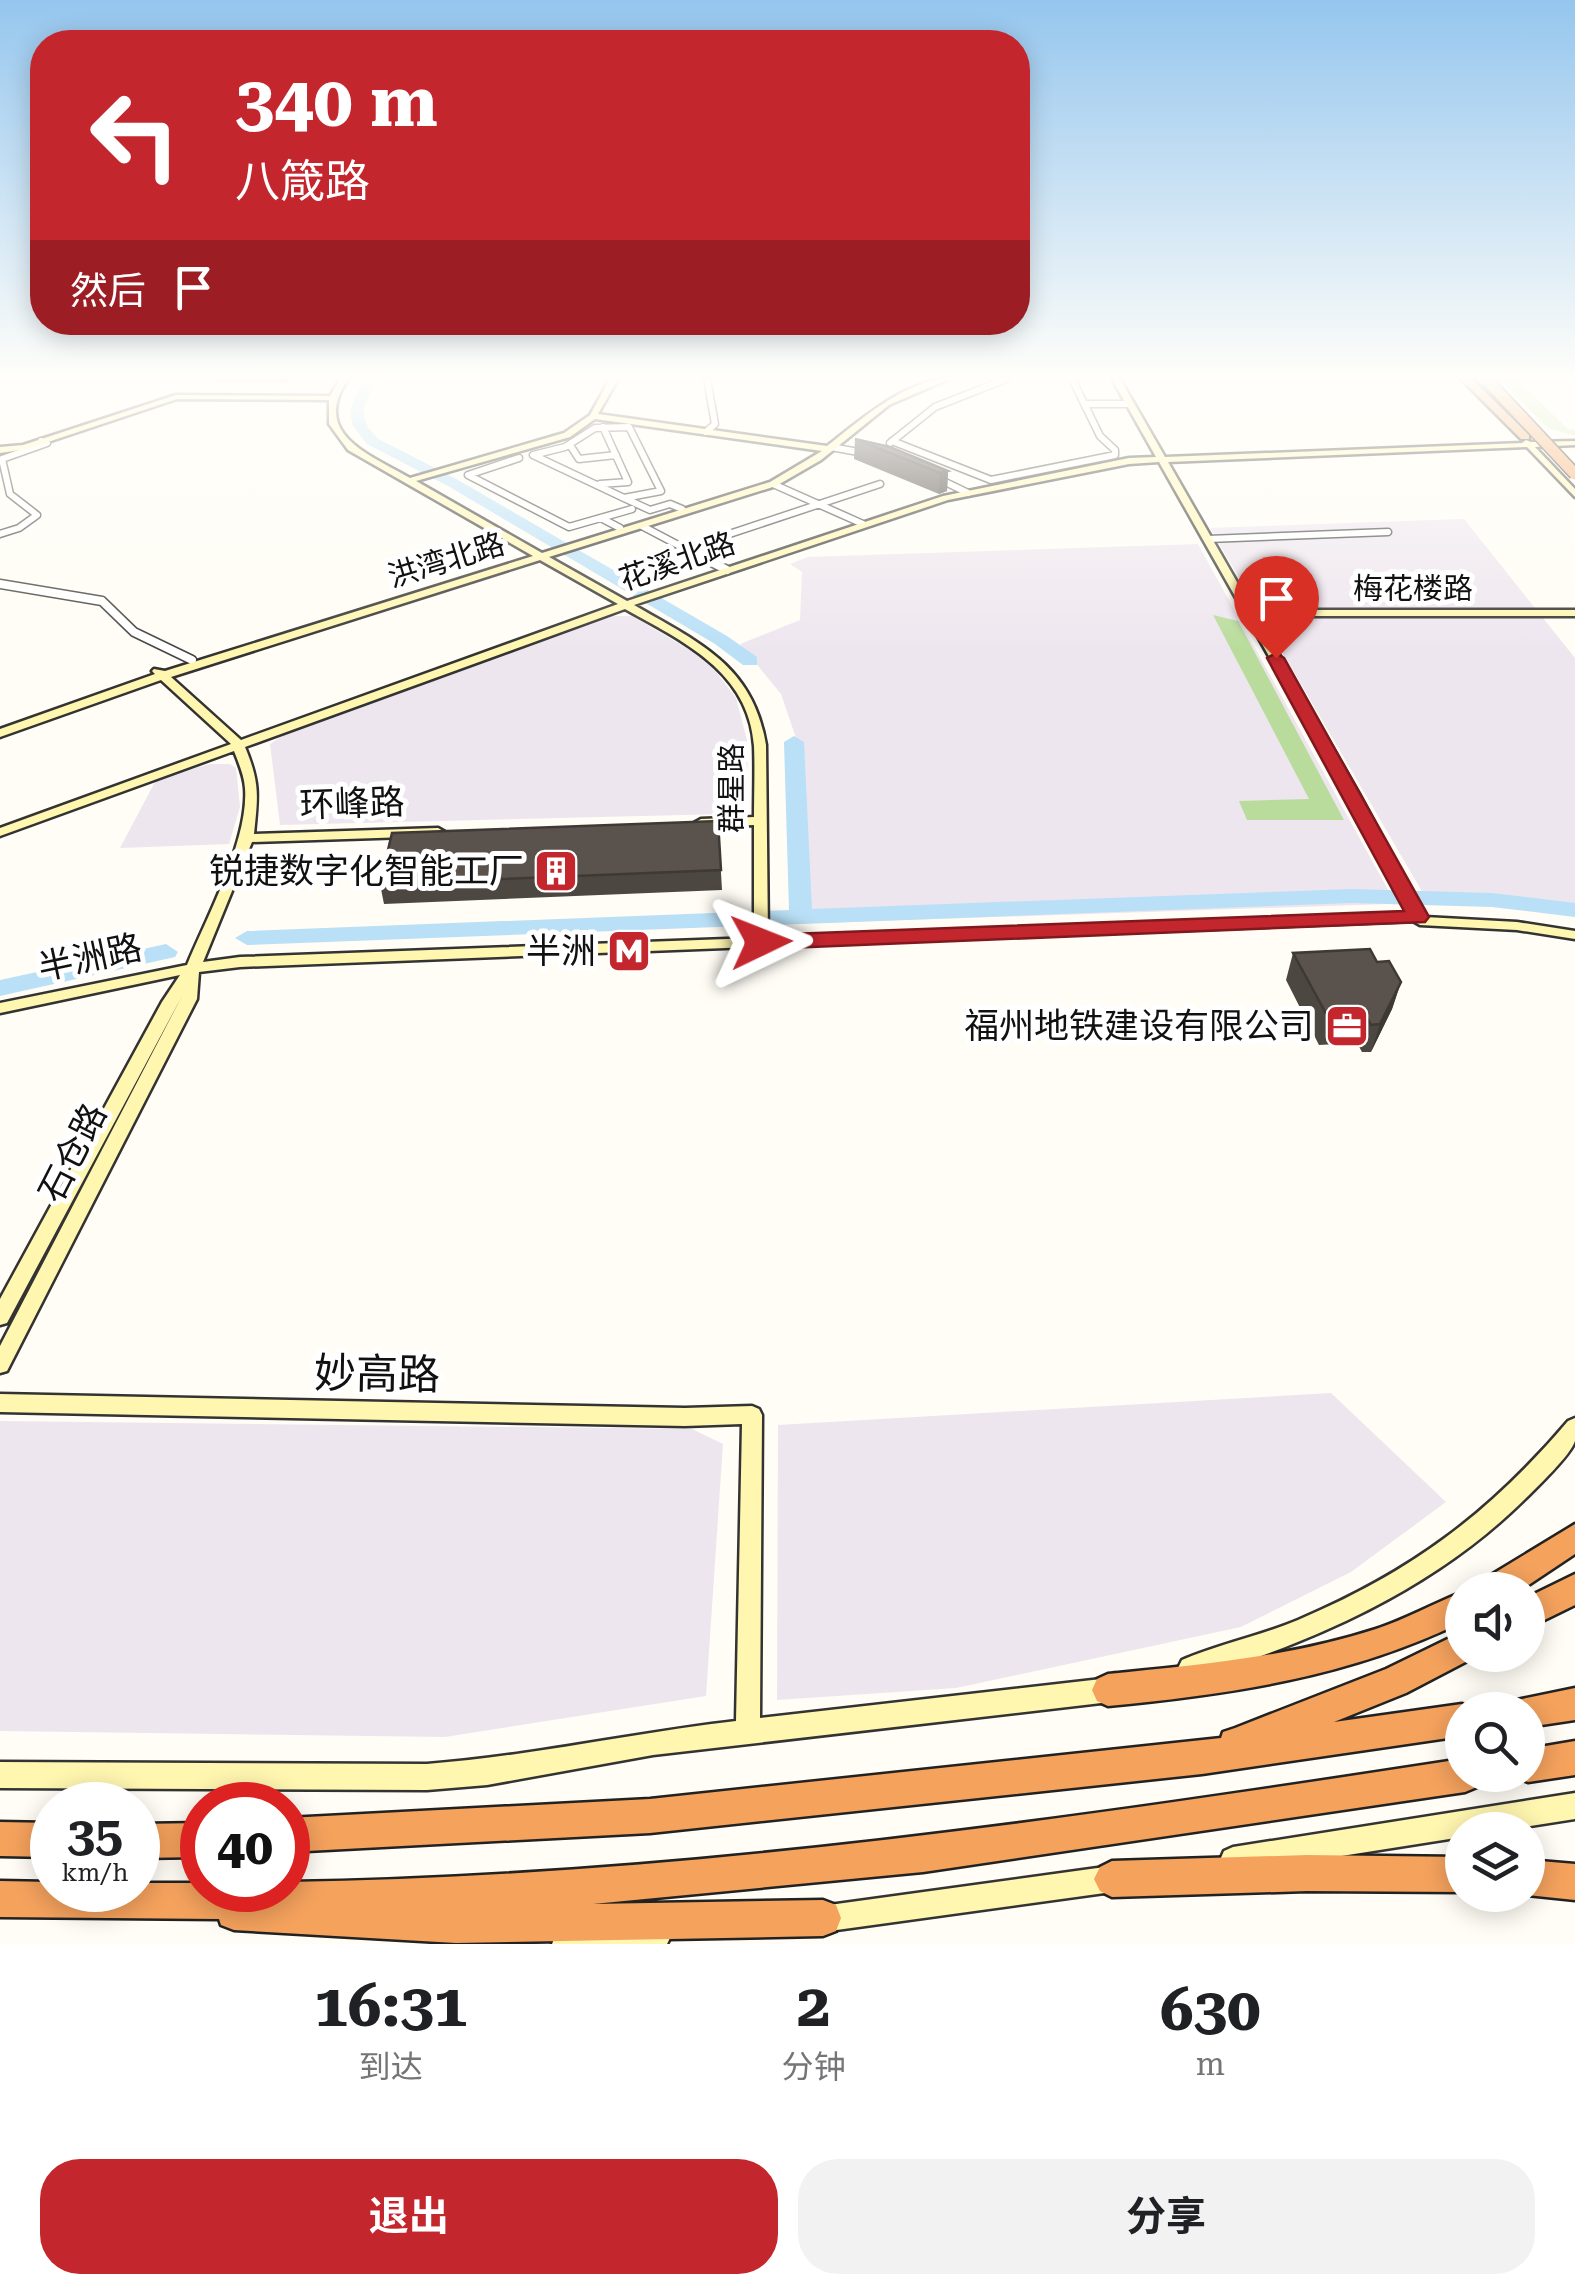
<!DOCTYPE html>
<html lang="zh">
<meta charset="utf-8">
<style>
body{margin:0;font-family:"Roboto Serif","Noto Sans SC",serif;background:#f2f2f2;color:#202124;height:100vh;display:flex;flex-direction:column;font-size:38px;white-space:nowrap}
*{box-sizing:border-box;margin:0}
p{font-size:32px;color:#757577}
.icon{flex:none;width:55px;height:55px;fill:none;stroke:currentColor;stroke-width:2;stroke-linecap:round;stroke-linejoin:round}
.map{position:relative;height:1944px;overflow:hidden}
.side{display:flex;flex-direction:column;background:#fff;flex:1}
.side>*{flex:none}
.hud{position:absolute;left:30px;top:30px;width:1000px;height:305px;border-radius:40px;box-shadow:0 5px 25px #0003;background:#c4262e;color:#fff;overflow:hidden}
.buttons{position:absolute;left:1445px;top:1572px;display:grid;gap:20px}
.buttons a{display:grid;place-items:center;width:100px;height:100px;border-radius:50%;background:#fff;box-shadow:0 5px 25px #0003;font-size:50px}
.speed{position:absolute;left:30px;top:1782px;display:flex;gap:20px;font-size:50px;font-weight:700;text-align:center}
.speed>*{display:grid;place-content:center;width:130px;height:130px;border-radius:50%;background:#fff;box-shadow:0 5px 25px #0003;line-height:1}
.speed small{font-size:25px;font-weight:400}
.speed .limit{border:15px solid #d22;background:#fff;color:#111}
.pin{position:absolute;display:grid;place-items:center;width:85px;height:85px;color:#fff;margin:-102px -42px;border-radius:50% 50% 50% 0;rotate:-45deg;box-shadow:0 0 10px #0007}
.pin .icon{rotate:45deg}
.me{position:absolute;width:110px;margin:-55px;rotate:88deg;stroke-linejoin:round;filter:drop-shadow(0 0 8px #0008)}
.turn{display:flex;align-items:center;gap:35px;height:210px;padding:0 40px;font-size:45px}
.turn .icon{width:130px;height:130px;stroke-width:2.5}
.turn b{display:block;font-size:70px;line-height:85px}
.then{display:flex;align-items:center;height:95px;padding:0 40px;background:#0003;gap:20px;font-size:38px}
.eta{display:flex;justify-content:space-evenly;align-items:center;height:170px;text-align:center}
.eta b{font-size:60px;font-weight:700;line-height:70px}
.action{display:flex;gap:20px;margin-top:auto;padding:20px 40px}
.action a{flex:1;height:115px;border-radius:40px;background:#c4262e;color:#fff;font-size:40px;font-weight:700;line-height:115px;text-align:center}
.action a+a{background:#f2f2f2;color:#202124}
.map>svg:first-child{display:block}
.industrial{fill:#eee6ef}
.green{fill:#d5ebbd}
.forest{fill:#b9dc9c}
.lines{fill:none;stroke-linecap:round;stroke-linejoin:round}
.river{fill:#b9e0f7;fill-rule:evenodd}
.street-far1-casing{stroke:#444;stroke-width:9}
.street-casing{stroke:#444;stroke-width:11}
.secondary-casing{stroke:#333;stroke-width:5}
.highway-casing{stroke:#222;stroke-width:5}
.street-far1{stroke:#fff;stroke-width:6}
.street{stroke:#fff;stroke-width:8}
.secondary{fill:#fff6b0;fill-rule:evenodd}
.highway{fill:#f5a25d;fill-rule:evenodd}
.highway-bridge-casing{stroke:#222;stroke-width:14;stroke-linecap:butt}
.highway-bridge{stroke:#f5a25d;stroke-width:11}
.wall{fill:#4d4742}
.shaded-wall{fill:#3f3936}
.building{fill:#5a524d;stroke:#3f3936;stroke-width:2.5}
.route{fill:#c4262e;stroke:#7f191e;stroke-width:2.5}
.labels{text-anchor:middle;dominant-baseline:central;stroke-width:10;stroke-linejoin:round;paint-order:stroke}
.far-street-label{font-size:30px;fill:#111;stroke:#fff}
.street-label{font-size:35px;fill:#111;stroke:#fff}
.poi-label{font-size:35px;fill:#111;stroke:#fff;text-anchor:end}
.near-street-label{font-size:42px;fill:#111;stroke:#fff}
</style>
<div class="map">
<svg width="1575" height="1944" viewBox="0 0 1575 1944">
<rect width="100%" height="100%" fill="#fffdf5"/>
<path class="industrial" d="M1464,519L1575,658V915L1510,901L1427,900L1210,528Z
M1198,544L1392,897L1388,904L818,923L807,915L797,741L781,694L740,644L800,620L802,572L790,564L808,557Z
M610,616H632L707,660L736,698L747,740L748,793L724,814L280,825L270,744L293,729Z
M210,764H230L236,768L240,807L229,844L120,848L157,778Z
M1331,1393L1446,1502L1351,1572L1241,1627L956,1688L777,1700L778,1425Z
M0,1421L692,1429L723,1444L706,1696L445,1737L0,1731Z"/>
<path class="green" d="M1499,379H1516L1568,429L1575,430V436L1548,428Z"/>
<path class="forest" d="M1213,615L1238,621L1344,820H1247L1239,801L1309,799Z"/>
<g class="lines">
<path class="river" d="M363,379H375L363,411L367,426L377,438L458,480L727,636L757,657V665H743L715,644L448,486L367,444L353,426L350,411Z
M794,736L804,742L812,909L1352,889L1492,893L1575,903V917L1492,907L1352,903L247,945L235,938L247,931L789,910L784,742Z
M166,944L178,952L175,957L0,996V980Z"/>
<g class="street-far1-casing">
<path id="street-far1" d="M1084,404H1129
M629,427L661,491L624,498L533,455L565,447L595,428Z
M706,432L715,424L707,379
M892,441L991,480L1115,455V450L1100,436L1072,379
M890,443L935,407L1006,379
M570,445L579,459L616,455
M831,447L864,453
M519,458L468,475L569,527L632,509
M937,478L968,493
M600,484L628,482L603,427
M773,484L863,524
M624,498L650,510L670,504L682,509
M601,518L620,528
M642,526L699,556
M0,534L19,528L37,515L10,494L2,459L47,443L41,441
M1208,539L1388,532
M663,556L880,484"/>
</g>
<g class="street-casing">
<path id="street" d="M694,553L727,570
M622,569L670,553
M0,584L102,601L134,632L192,660"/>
</g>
<g class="secondary-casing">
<path id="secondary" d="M340,379H348C310,434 370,455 410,478L564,433L590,415L610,379H618L598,414L827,446C859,421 906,379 949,379L889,405L821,460L776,486L549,557L627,601L943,496L1129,458L1156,457L1112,379H1120L1165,457L1522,443L1526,440L1531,442L1575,441V445L1535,447L1575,489V497L1527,447L1168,462L1253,610H1575V616H1257L1359,794L1425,917L1517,922L1575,931V939L1517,930L1420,925L1413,921L240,967L199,972L197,999L7,1371L0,1373V1346L182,996L7,1323L0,1325V1299L162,1002L180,975L0,1013V1003L187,965C207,917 249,839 245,788C244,775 239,764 234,751L0,836V828L231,744L161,680L0,737V729L155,674L152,671L154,669L165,671L533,556L348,450L329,424V400L177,399L27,449L0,453V447L23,445L176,395L330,396ZM595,419L822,451L770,482L542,553L416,481L570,437ZM1159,462L1347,794L1409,913L768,937L766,745C753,665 698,642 634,605L948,500L1129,464ZM540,560L618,604L241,740L171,677ZM625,609C682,641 749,671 754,746C755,769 754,794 754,817L701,819L694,823L701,827L754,825V938L240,957L203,962L252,842L438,836L445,832L438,828L254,834C258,796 260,783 245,747Z
M0,1394L685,1408L752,1406L759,1409L762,1415L760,1718L1110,1678L1119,1681L1122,1690L1119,1699L1110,1702L653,1755L487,1785L427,1790L0,1788V1762L427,1764C531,1756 633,1733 736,1721L742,1424L685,1426L0,1412Z
M1575,1418C1575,1425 1575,1435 1575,1441C1571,1455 1536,1488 1525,1499C1432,1591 1313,1642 1190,1680L1182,1676L1178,1668L1182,1660C1219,1644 1260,1636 1298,1620C1411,1572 1489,1514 1568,1421Z
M1575,1793V1819L1504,1830H1462V1837L1233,1873L1224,1869L1220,1860L1224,1851L1233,1847Z
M1112,1866L1121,1870L1125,1879L1121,1888L1112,1892L822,1932L812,1929L809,1919L812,1909L822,1906Z
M656,1924L666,1928L670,1938L667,1944H552L556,1934L566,1930Z"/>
</g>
<g class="highway-casing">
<path id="highway" d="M1461,379H1472L1529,435V439H1521Z
M1575,1524V1554L1521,1590H1479L1483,1580Z
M1575,1574V1605L1528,1628V1597Z
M1462,1592V1622C1349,1677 1232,1694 1108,1706L1097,1701L1092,1690L1097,1679L1108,1674C1198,1665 1290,1657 1376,1629C1406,1619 1433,1604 1462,1592Z
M1462,1632V1655H1474L1473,1658L1406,1693L1334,1722L1462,1704L1474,1710H1462V1736L1202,1774L650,1833L288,1852V1818L650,1799L1221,1738L1223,1732L1235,1728L1386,1669Z
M1575,1688V1720L1528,1727V1710H1512L1517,1700Z
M1575,1741V1775L1528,1782L1516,1777L1528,1775V1749Z
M1462,1759V1775H1482L1477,1787L1465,1792L923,1872L593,1904L823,1900L836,1905L841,1918L836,1931L823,1936L456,1943L234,1930L221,1925L219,1919L0,1917V1881L52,1882V1890H138V1883H202V1890H288V1882C683,1876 1072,1819 1462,1759Z
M0,1822L52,1823V1857L0,1856Z
M202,1823V1857L138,1858V1824Z
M1307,1855L1462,1857V1892L1307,1891L1112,1897L1100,1891L1094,1879L1100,1867L1112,1861Z
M1528,1860L1575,1864V1900L1527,1895Z"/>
</g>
<use href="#street-far1" class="street-far1"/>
<use href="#street" class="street"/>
<use href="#secondary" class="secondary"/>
<use href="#highway" class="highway"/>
<g class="highway-bridge-casing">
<path id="highway-bridge" d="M1486,379L1575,474"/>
</g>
<use href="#highway-bridge" class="highway-bridge"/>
</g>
<path class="wall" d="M215,379H291L288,383L215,382Z
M855,439L948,471L947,491L939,494L854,459Z
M718,821L722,890L384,904L380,884Z
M1293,953L1401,982L1392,1009L1371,1052H1362L1357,1043L1319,1045L1286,980Z"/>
<path class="shaded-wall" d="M948,471L947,491L939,494L940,473Z
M1401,982L1392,1009L1371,1052L1380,1024Z"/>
<path class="building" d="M855,439L890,447L948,471L940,473Z
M718,821L721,870L380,884L392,833Z
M1370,949L1377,962L1389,961L1401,982L1380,1024L1371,1025L1366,1016L1328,1017L1293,953Z"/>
<linearGradient id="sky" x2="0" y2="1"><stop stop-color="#95c6ee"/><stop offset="0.58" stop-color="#fffefa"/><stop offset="1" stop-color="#fffefa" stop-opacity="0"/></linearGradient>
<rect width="1575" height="651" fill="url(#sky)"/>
<path class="route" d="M1276,653L1284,658L1429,917L1425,922L761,949L750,942L761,935L1404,911L1267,658Z"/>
<defs>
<g id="building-square" transform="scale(2.25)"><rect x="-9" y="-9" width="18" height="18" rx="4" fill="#c4262e" stroke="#fff"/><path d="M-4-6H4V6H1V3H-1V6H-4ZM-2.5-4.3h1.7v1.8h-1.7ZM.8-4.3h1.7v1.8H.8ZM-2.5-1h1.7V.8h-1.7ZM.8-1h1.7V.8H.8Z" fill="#fff"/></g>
<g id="metro-square" transform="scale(2.25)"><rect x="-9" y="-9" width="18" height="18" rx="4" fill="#c4262e" stroke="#fff"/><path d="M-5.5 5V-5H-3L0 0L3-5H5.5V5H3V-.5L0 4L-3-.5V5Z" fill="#fff"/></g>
<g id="office-square" transform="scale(2.25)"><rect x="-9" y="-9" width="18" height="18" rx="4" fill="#c4262e" stroke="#fff"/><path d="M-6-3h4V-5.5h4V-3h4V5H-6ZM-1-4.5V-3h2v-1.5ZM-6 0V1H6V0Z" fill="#fff"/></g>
</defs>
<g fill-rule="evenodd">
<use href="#building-square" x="556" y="871"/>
<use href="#metro-square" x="629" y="951"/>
<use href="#office-square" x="1347" y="1026"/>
</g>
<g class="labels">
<g class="far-street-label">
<text transform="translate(446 560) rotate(-17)">洪湾北路</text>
<text transform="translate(677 561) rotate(-19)">花溪北路</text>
<text x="1413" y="588">梅花楼路</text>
<text transform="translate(731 788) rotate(-90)">群星路</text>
</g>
<g class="street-label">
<text transform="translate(352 804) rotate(-2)">环峰路</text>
<text transform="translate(90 958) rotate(-12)">半洲路</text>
<text transform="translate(73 1153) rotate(-63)">石仓路</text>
</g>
<g class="poi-label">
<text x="524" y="871">锐捷数字化智能工厂</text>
<text x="596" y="951">半洲</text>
<text x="1314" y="1026">福州地铁建设有限公司</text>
</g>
<g class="near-street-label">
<text transform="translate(377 1374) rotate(1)">妙高路</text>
</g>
</g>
</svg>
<div class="buttons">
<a><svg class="icon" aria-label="sound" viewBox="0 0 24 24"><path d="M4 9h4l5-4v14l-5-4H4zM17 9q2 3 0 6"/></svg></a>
<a><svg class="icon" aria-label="search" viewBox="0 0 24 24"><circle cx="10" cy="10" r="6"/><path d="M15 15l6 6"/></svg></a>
<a><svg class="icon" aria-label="layers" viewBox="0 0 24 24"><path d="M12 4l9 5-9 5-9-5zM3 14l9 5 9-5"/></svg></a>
</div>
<div class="speed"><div>35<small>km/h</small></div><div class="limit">40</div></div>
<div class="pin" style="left:1276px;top:658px;background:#d93025"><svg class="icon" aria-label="arrive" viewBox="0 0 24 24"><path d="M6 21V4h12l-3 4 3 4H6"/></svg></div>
<svg class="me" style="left:761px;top:942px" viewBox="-20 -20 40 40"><path d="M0-17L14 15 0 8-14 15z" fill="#c4262e" stroke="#fff" stroke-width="4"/></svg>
<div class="hud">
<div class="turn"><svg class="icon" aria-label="left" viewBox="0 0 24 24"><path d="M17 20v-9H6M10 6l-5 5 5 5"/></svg><div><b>340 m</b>八箴路</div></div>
<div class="then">然后<svg class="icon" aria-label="arrive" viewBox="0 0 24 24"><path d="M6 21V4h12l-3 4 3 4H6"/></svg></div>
</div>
</div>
<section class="side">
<div class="eta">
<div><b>16:31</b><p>到达</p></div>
<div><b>2</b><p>分钟</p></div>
<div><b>630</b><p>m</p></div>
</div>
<div class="action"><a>退出</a><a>分享</a></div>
</section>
